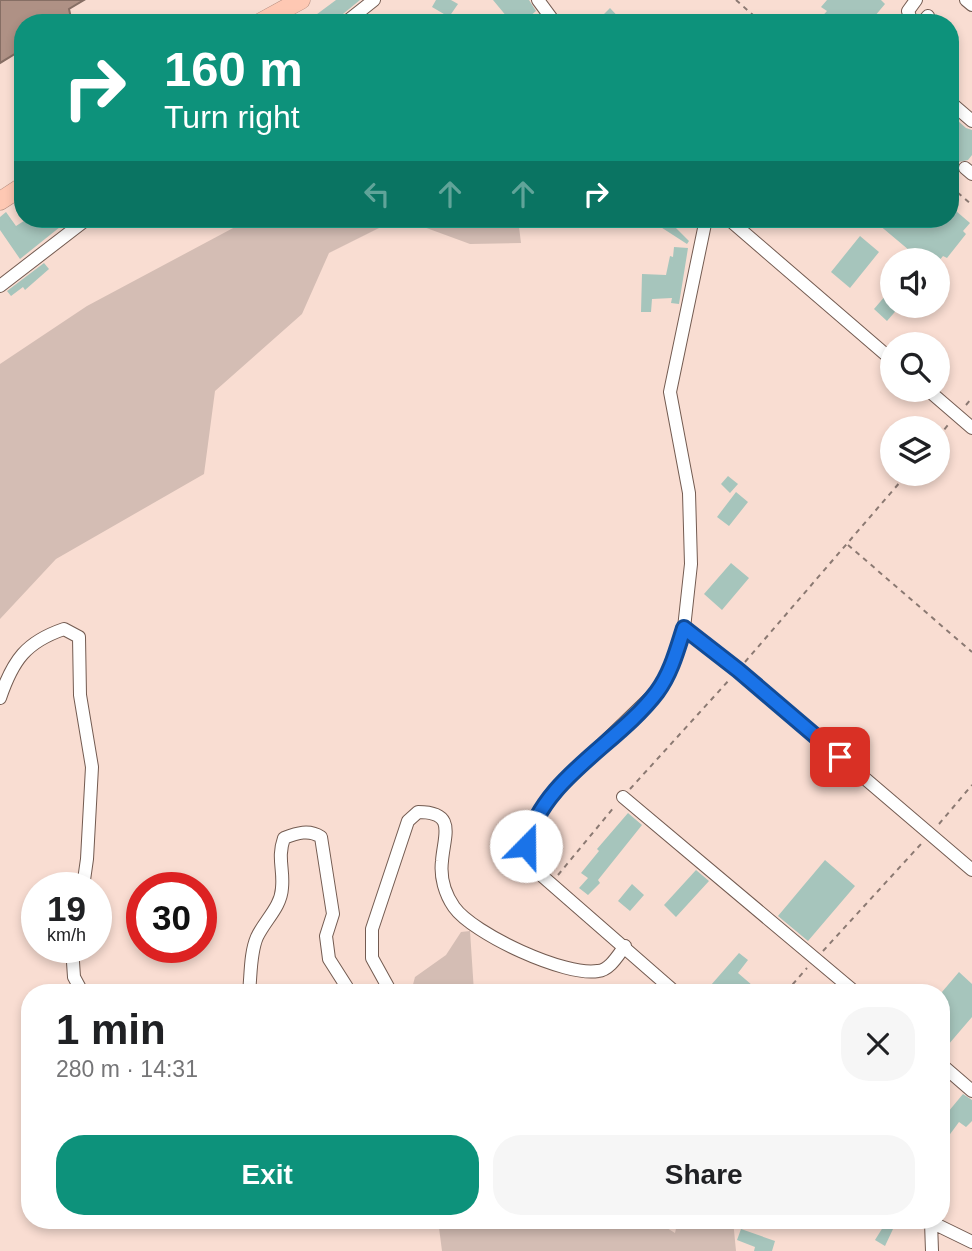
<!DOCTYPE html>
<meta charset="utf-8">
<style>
body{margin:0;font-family:Arial,sans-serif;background:#f6f6f6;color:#202124;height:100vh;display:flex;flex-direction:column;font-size:26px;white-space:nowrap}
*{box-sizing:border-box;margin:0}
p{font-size:23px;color:#757577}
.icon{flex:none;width:38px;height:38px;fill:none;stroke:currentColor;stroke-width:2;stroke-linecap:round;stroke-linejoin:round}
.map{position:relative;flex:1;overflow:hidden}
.side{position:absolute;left:21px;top:984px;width:929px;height:245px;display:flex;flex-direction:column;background:#fff;border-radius:28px;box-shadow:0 4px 10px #0003}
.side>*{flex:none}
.guide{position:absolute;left:14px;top:14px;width:945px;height:214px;border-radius:28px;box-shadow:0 4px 10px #0003;background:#0d927b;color:#fff;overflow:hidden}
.controls{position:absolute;left:880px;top:248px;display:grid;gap:14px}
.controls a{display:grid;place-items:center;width:70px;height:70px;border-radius:50%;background:#fff;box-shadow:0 4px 10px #0003;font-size:35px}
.speed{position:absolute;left:21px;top:872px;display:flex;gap:14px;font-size:35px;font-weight:700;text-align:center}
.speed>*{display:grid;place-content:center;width:91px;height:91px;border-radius:50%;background:#fff;box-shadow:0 4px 10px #0003;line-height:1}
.speed small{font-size:18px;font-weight:400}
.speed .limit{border:10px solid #d22;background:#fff;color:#111}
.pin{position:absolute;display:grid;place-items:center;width:60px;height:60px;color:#fff;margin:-30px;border-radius:14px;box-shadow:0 4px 10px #0006}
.me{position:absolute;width:77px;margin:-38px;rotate:22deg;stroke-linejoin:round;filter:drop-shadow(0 0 5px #0008)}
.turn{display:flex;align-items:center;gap:24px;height:147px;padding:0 35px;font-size:32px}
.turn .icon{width:91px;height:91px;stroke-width:2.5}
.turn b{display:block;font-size:49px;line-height:60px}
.lanes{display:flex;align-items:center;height:66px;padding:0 35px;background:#0003;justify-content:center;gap:35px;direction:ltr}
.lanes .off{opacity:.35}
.round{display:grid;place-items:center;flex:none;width:74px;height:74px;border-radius:28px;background:#f6f6f6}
.overview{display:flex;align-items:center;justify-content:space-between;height:119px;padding:0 35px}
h1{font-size:42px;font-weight:600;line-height:52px}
.button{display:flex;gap:14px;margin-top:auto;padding:14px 35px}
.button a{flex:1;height:80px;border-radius:28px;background:#0d927b;color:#fff;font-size:28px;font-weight:600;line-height:80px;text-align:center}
.button a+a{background:#f6f6f6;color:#202124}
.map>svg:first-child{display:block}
.green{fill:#d4bdb4}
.water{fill:#af9185;stroke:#866e64;stroke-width:2}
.building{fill:#a6c5bc}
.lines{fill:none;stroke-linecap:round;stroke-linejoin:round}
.minor-casing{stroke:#735b51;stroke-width:14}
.highway-casing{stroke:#b28b7d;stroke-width:19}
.path{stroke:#8b7972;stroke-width:2;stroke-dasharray:5 5;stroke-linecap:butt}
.minor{stroke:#fff;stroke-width:12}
.highway{stroke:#fec8b3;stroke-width:18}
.route-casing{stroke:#114b97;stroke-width:18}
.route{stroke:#1a73e8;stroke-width:12}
</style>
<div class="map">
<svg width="972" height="1251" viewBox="0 0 972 1251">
<rect width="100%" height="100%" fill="#f9ddd2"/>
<path class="green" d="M250,219H397L329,253L302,314L215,391L204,474L56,559L0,619V364L87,306Z
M402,219H518L521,243L470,244Z
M470,931L474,992H411L415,977L446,955L461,932Z
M438,1220H654L675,1233L678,1220H733L736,1251H442Z"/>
<path class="water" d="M0,0H84L69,9L71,18L64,23H23V49L0,63Z"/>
<path class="building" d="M336,0H360L332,23H305Z
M436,0H451L458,4L449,17L432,7Z
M493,0H529L536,11L522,23H512Z
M827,0H881L885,4L869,23H816L827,11L821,7Z
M610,8L624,23H595Z
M950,114L966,128L972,130V155L968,160L959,162L957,172L950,167Z
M956,211L970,223L963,231L966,234L947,258L943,256L939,261H922L872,219H950Z
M6,212L16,226L27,219H70L20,259L0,230V217Z
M661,219H682L675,227L689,241L687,244L656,224Z
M860,236L879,252L850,288L831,272Z
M674,247L688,248L679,304L671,303L672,298L652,299L651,312H641L642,274L666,275L670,256L673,257Z
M44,263L49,269L25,290L23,287L11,296L7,291Z
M892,288V306H900L887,321L874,309Z
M728,476L738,484L730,493L721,484Z
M736,492L748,502L729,526L717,517Z
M731,563L749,578L722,610L704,594Z
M628,813L642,825L598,880L600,883L588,895L579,888L588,878L581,873L599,851L597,849Z
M825,860L855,886L808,941L778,916Z
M696,870L709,881L676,917L664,905Z
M632,884L644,895L630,911L618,901Z
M739,953L748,960L738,973L760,992H720L711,985Z
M959,972L972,984V1017L942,1052V992Z
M963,1094L972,1100V1121L966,1127L959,1122L942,1145V1107L948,1112Z
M885,1224L893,1229L885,1246L875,1240Z
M741,1229L775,1241L772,1251H754L755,1247L737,1240Z"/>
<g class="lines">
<g class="minor-casing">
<path id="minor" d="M538,0L555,23
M966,0L972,5
M345,23L374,0
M912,23L908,11L916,0
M922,23L928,16
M950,102L972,121
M965,168L972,174
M733,223L892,360
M0,286L87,219
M928,390L972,428
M684,628L738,670L972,870
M0,698C13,660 26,642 64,629L79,637L80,695L92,767L87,859L83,887
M623,797L855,992
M72,947L74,977L82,992
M249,992C251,975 250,953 257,937C265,920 281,907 282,888C284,869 277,858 284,838C297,833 309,829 321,837L333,914L326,936L329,959L350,992
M387,992L388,987L372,958V929L408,821L418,812C457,812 444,835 442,861C440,877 445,894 454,907C473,934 566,977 598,971C610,970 618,955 625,946
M675,992L541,875L529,858L526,846L530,830L543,807L565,780L657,691L669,673L684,628L691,564L689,493L670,392L706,219
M942,1065L972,1091
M928,1220L931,1222L932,1251
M931,1222L972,1242"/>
</g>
<g class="highway-casing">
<path id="highway" d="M259,23L301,0
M0,201L23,186"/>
</g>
<path class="path" d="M736,0L762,23
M950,186L972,205
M966,405L972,398
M938,437L948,425
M848,545L972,652
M745,662L907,474
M630,789L730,679
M939,824L972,785
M558,875L615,806
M823,951L921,844
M786,992L807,968"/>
<use href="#minor" class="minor"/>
<use href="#highway" class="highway"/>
</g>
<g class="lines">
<g class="route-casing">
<path id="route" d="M526,846C542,778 617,745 657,692C671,673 677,650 684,628L738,670L840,757"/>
</g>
<use href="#route" class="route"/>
</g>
</svg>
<div class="controls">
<a><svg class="icon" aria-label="sound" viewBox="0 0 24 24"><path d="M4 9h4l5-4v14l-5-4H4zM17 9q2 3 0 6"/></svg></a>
<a><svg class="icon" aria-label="search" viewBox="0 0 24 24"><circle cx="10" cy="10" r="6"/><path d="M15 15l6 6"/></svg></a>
<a><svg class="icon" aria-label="layers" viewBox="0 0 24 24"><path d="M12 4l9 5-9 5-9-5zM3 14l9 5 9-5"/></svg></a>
</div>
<div class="speed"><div>19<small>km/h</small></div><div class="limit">30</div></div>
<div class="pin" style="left:840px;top:757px;background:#d93025"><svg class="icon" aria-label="arrive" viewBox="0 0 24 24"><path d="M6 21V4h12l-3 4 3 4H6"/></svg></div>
<svg class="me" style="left:526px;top:846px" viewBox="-20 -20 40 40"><circle r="19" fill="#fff"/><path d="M0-13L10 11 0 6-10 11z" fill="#1a73e8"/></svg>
<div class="guide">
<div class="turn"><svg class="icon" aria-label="right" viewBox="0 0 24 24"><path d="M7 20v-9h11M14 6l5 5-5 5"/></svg><div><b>160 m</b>Turn right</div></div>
<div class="lanes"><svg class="icon off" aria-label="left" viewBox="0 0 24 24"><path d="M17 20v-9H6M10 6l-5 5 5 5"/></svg><svg class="icon off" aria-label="ahead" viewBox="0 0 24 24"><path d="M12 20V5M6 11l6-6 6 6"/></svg><svg class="icon off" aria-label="ahead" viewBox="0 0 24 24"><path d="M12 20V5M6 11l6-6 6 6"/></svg><svg class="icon" aria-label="right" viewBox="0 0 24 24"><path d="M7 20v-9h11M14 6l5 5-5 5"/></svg></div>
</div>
<section class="side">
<div class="overview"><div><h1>1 min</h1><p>280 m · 14:31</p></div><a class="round"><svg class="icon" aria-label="close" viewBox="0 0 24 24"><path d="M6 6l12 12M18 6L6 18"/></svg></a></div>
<div class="button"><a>Exit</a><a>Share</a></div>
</section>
</div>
